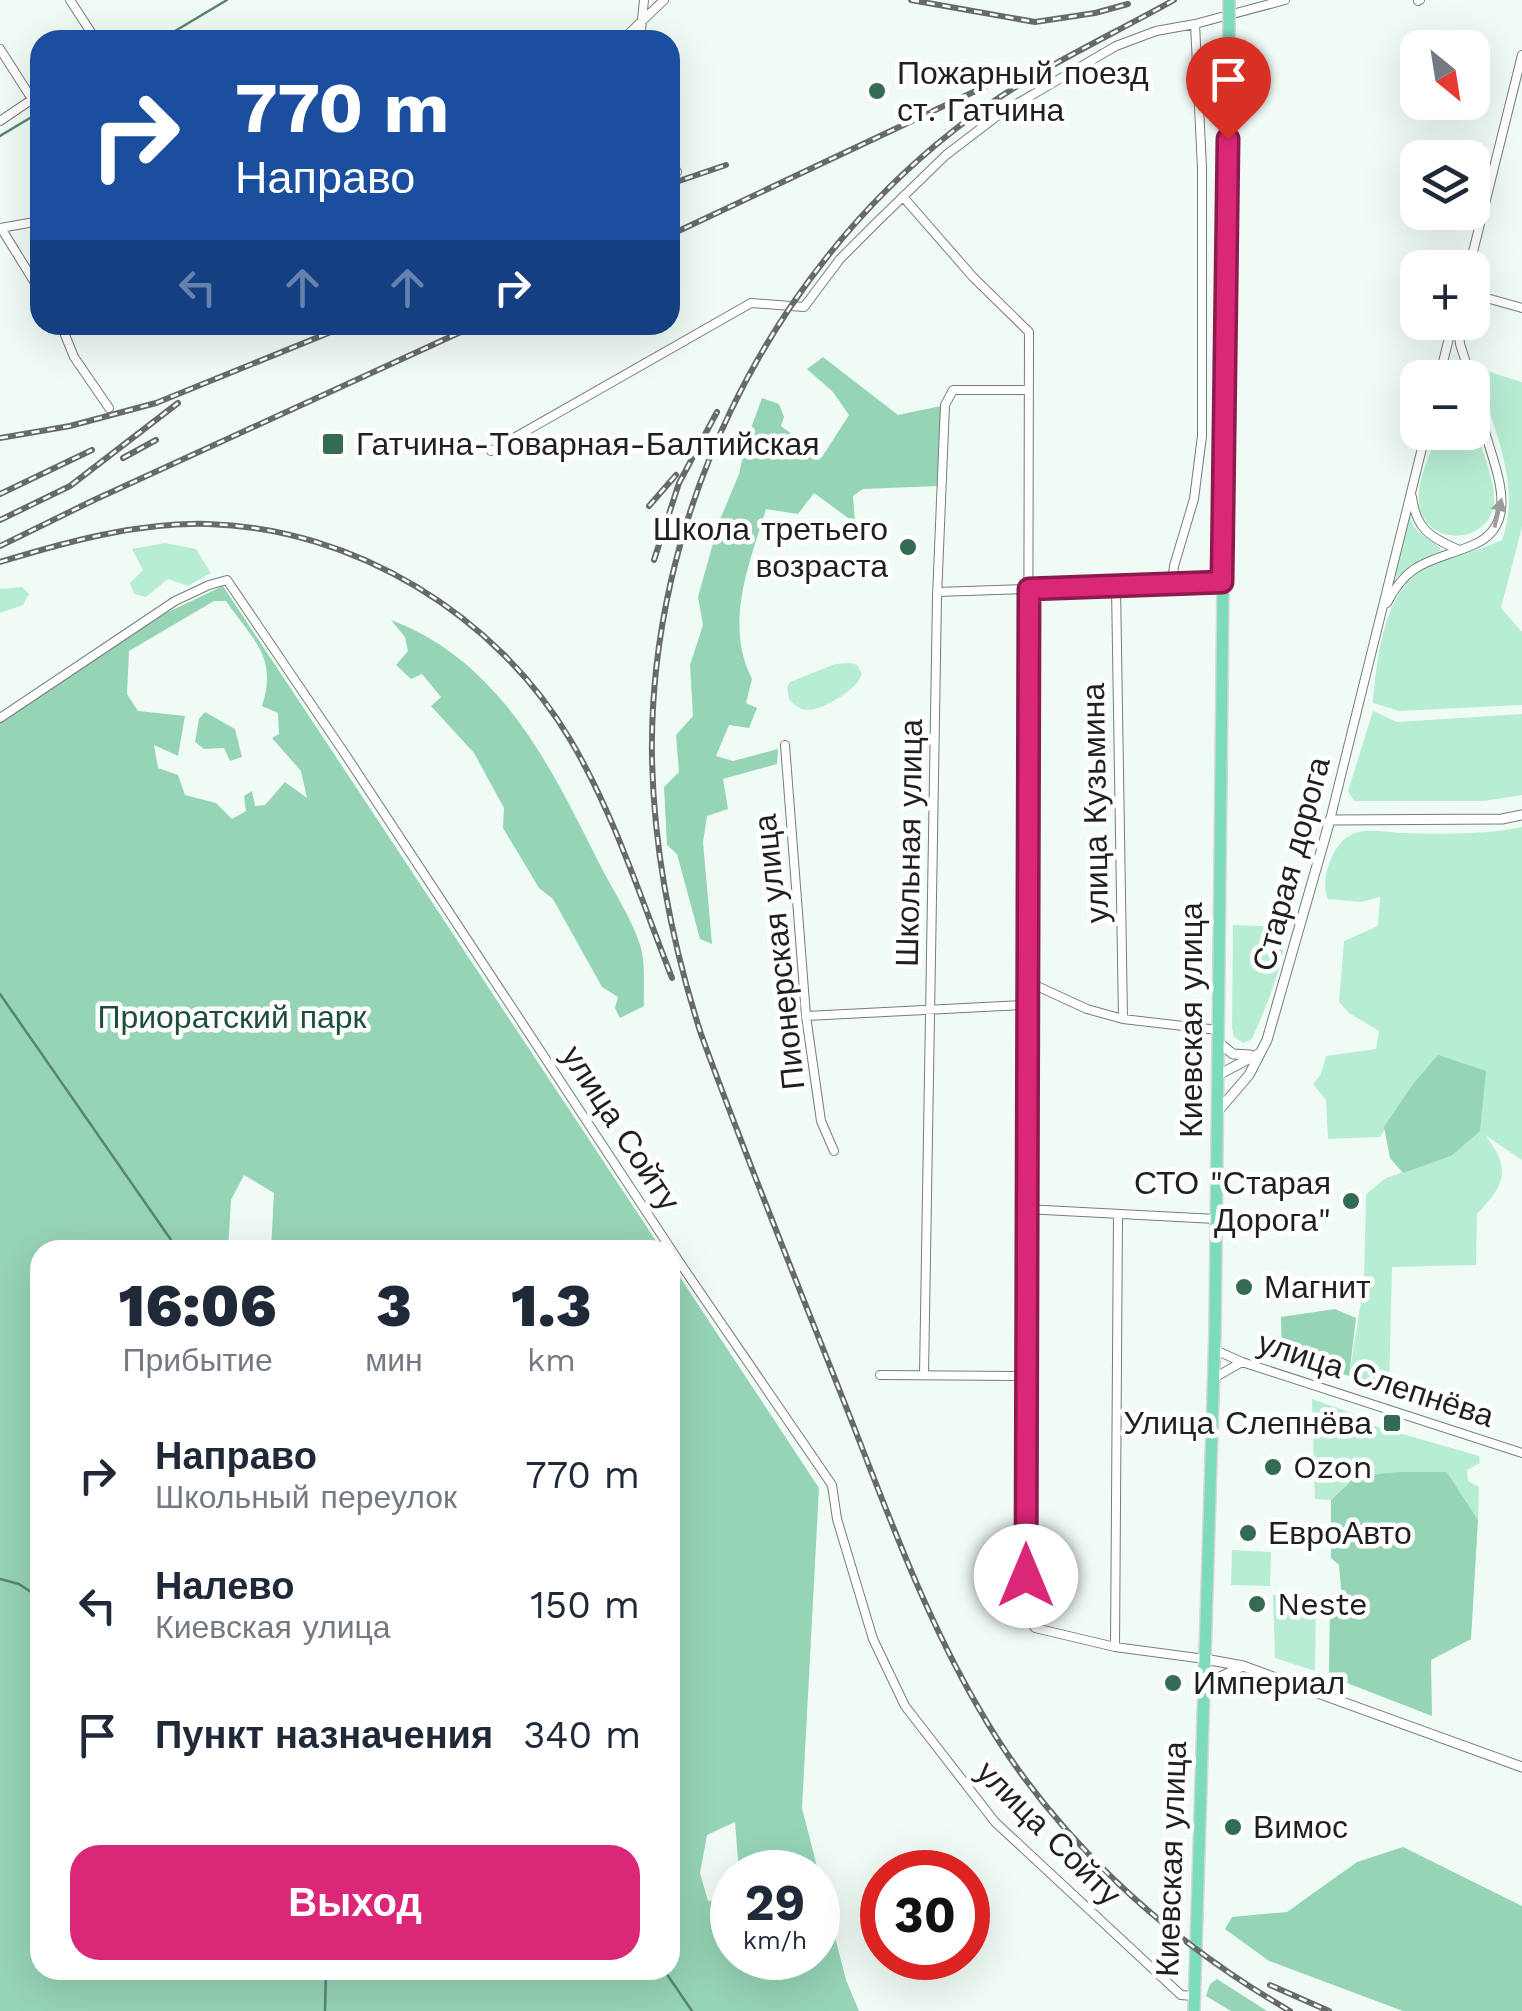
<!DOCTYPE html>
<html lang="ru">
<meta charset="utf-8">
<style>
body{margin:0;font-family:"Work Sans",sans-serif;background:#f2f2f3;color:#1f2937;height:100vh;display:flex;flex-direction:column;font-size:38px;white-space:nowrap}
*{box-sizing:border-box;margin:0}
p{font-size:32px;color:#747a83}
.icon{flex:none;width:55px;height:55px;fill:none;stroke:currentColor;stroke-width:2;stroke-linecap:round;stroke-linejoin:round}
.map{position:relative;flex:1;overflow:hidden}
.details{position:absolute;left:30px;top:1240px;width:650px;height:740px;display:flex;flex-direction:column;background:#fff;border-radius:30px;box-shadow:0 10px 40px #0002}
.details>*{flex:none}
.banner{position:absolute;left:30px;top:30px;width:650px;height:305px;border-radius:30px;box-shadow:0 10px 40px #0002;background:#1a4fa0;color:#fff;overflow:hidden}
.needle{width:65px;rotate:150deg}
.buttons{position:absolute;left:1400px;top:30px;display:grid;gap:20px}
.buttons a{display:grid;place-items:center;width:90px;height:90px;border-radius:20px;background:#fff;box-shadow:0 10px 40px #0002;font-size:50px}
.speed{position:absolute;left:710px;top:1850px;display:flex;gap:20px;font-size:50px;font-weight:700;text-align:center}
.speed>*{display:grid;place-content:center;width:130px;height:130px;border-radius:50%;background:#fff;box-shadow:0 10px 40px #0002;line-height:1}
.speed small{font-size:25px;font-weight:400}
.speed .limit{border:15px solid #d22;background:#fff;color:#111}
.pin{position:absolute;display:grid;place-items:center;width:85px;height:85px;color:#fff;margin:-102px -42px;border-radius:50% 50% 50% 0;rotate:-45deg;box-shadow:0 0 10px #0007}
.pin .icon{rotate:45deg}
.me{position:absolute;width:110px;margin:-55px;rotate:0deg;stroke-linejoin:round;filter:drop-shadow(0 0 8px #0008)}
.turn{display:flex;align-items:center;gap:35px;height:210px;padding:0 40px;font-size:45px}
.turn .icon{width:130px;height:130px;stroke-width:2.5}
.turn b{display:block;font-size:70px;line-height:85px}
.lanes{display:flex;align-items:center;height:95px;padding:0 40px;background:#0003;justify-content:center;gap:50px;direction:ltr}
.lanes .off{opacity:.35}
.eta{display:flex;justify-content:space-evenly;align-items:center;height:170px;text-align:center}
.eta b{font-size:60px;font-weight:800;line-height:70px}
.action{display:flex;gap:20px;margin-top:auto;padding:20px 40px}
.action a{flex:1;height:115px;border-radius:30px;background:#db2777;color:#fff;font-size:40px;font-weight:800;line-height:115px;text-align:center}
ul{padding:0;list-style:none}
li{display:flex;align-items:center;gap:30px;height:130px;padding:0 40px}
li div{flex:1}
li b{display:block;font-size:38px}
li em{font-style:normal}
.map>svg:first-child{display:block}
.green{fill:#b7eed3}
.forest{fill:#96d4b6;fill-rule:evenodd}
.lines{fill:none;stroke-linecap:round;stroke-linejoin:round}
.stream{stroke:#5a8671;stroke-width:2.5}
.minor-casing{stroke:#757e79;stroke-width:10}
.tertiary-casing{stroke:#757e79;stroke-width:11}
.primary-casing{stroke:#d6d7d7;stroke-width:14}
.minor{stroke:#fff;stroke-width:8}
.tertiary{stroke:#fff;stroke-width:9}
.primary{stroke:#7cdbbb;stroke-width:11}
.rail-casing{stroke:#666b69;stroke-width:6}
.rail{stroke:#fff;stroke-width:2.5;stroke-dasharray:8;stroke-linecap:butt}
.primary-bridge-casing{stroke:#d6d7d7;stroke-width:14;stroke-linecap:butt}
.primary-bridge{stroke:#7cdbbb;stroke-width:11}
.oneway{fill:#9a9b9b}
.route-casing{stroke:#8e194d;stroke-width:25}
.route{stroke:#db2777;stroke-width:18}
.poi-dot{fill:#336c53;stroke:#fff;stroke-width:4}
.labels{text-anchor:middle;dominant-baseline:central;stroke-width:9;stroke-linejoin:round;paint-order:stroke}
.poi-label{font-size:32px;fill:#1e2120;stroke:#fff;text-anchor:start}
.street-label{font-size:32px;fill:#1e2120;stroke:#fff}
.park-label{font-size:32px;fill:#1d4e3a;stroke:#fff}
</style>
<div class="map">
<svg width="1522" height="2011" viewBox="0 0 1522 2011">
<rect width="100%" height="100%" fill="#f1fbf6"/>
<path class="green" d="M1483,370L1522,382V527L1501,608L1522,632V705L1399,711L1373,703C1377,660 1383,589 1427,567C1451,555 1477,552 1502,540C1522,486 1493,424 1475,371Z
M1473,421C1479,443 1497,484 1494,505C1486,548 1421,545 1419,501C1417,480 1431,453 1437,433L1472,432Z
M1410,514C1413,536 1430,537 1442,550L1412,564L1397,577L1394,576Z
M165,543L196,549L211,573L188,586L168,579L146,597L134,594L130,583L143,570L132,549Z
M22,587L29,594L23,605L0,613V589Z
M851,663L857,665L862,674C858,689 826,708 810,710C801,711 794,705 789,699L787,687L790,682L835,664Z
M1373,711L1397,722L1522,714V795L1484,801H1354L1348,791Z
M1522,827V1160L1485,1135C1512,1169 1505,1185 1477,1214L1476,1265L1392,1267L1389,1390L1349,1376L1364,1283L1366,1194L1386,1178L1451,1156L1413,1084L1380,1137L1328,1139L1326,1100L1313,1084L1321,1074L1326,1056L1376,1049L1379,1031L1349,1013L1339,1002L1344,941L1378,926L1380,897L1361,902L1328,899C1319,880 1333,840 1355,833C1368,828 1390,833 1403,833C1442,834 1484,835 1522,827Z
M1233,925L1282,927C1291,952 1263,1014 1252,1039L1243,1043L1234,1037L1232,1028Z
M1312,1399L1360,1416L1375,1426L1479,1456L1480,1463L1467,1470L1468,1481L1479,1487L1478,1520L1447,1472L1355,1476L1331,1500L1315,1499Z
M1232,1550L1271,1552L1270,1586L1231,1585Z
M1273,1595L1316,1600L1315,1671L1275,1658Z"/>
<path class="forest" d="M823,357L898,415L941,406L938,486L863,489L853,496L855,523L814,493L798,514L766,509C749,565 724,623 752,679L746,703L757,708L749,728L729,725L716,756L733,761L778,749L777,764L723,779L728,809L707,816L703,842L712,944L700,939L677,854L667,845L664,787L679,772L676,735L693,716L690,665L703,625L698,597L719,522L739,474L746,442L762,398L779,404L784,417L781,426L822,457L849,415L833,392L807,369Z
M223,586L662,1250H271L274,1193L244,1175L231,1200L228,1250H40V1970H670V1262L819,1488L802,1808L846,1980L859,2011H0V723L166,613ZM214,601H226C253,640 278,657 262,706L278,713L279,734L272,738L301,771L307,798L285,782L265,805L255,806L252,791L244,796L246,811L232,819L216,803L185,795L178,775L158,768L154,745L178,756L185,716L138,711L127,694L129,651ZM735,1822L739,1872H818V1958H732V1885L724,1900L708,1901L700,1873L707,1835Z
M391,620C500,661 550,765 599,863C612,889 631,917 640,945C646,963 643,987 644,1006L620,1018L615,1008L618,997L602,987L553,899L539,888L503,828L504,808L474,753L431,706L441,697L422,674L411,679L396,665L408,651L405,637Z
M205,712L235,729L242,757L230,761L224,748L204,749L195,742L199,719Z
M1438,1055L1486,1071L1480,1131L1451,1156L1403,1173L1390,1158L1384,1127L1413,1084Z
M1335,1309L1356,1318L1349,1376L1282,1356L1281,1317Z
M1397,1472H1447L1478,1520L1471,1639L1431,1660L1432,1716L1329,1676L1330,1602L1342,1599L1339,1565L1331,1558V1500L1355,1477Z
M1403,1847L1522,1906V2011H1403L1269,1961L1225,1929L1232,1917L1287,1912L1357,1862Z
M1217,1979L1267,2011H1231L1206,1996L1210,1984Z"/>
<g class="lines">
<path class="stream" d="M160,40L227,0
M0,136L40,112
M0,994L178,1250
M0,1579L19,1584L40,1598
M664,1970L692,2011
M325,2011L326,1970"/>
<g class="minor-casing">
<path id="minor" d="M70,0L96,40
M1418,1L1420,0
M622,40L664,0
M640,40L644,0
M0,49L32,99
M0,121L40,94
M670,161L677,172
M904,198L973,277L1029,332L1026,1615L1035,1628L1115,1647L1205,1659
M0,228L40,221
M1,228L40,291
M1469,268L1522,55
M1472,294L1522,308
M1458,322L1460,344L1471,378
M61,325L74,357L109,408
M1439,378L1453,322
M491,451L751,303L804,307L840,259L877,222L946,155L1001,113L1116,46L1156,31L1195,24L1285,0
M1412,497C1416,528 1429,537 1457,549
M1172,583L1174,566L1194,499L1202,436V168L1195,24
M1116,587L1123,1019
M937,592L1221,582
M1387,603C1409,559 1433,562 1473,545C1521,525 1496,471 1486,435C1481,418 1478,399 1472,382
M0,718L175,601L209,585L227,580L345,754L682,1266L832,1485L837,1519L873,1639L905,1706L995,1822L1181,1995L1194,1996
M785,745L806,1016L821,1121L834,1151
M1330,820L1426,432
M1026,981L1087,1009L1123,1019L1218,1030
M806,1016L1025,1005
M1025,1209L1216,1219
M1215,1350L1242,1362L1522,1453
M880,1375L1025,1376
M924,1375L937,597L945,405L953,390H1029
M1214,1378L1242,1362
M1115,1647L1118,1215"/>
</g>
<g class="tertiary-casing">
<path id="tertiary" d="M1218,1042L1233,1054L1250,1055
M1218,1075L1260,1053
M1218,1111L1249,1075L1267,1040L1330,820L1502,819L1522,815
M1205,1659L1243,1666L1522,1767
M1206,1693L1216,1679L1243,1666"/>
</g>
<g class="primary-casing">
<path id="primary" d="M1194,2011L1215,1332L1229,29"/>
</g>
<use href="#minor" class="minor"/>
<use href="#tertiary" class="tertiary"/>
<use href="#primary" class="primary"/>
<g class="rail-casing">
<path id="rail" d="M911,0L1035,22L1095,13L1128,4
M1174,0C1099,42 1021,76 953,131C766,278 648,520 652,759C654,852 672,944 701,1034C745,1155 794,1275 841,1394C883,1500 921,1609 978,1707C1051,1835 1164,1938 1290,2011
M670,184L726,165
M670,235L1018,71
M0,438L70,426L156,403L348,325
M123,458L156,440
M0,494L92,450
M649,506L676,475
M0,520L70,486L178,403
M0,546L94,500L476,325
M654,560L679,483L717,412
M0,562C66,542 138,522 208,524C354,528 497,615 571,741C614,814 641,899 672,978
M1270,1985L1329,2011"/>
</g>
<use href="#rail" class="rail"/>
<g class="primary-bridge-casing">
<path id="primary-bridge" d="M1229,29V0"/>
</g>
<use href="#primary-bridge" class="primary-bridge"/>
</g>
<defs><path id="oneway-solid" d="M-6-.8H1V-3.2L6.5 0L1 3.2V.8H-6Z" transform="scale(2.5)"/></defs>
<use class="oneway" href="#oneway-solid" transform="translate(1498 513) rotate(-76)"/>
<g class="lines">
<g class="route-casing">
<path id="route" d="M1026,1576L1029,589L1222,582L1228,139"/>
</g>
<use href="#route" class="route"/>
</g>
<g class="poi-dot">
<circle cx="877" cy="91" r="10"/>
<rect x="321" y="432" width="24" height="24" rx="5"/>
<circle cx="908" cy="547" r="10"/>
<circle cx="1351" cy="1201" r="10"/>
<circle cx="1244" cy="1287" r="10"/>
<rect x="1382" y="1413" width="20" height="20" rx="5"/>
<circle cx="1273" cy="1467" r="10"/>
<circle cx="1248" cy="1533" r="10"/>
<circle cx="1257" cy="1604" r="10"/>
<circle cx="1173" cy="1683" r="10"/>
<circle cx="1233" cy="1827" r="10"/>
</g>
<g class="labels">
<g class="poi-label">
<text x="897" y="73">Пожарный поезд<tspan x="897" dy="37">ст. Гатчина</tspan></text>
<text x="356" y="444">Гатчина-Товарная-Балтийская</text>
<text x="888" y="529" text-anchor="end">Школа третьего<tspan x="888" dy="37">возраста</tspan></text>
<text x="1331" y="1183" text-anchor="end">СТО "Старая<tspan x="1331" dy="37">Дорога"</tspan></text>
<text x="1264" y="1287">Магнит</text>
<text x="1372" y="1423" text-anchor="end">Улица Слепнёва</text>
<text x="1293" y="1467">Ozon</text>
<text x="1268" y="1533">ЕвроАвто</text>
<text x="1277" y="1604">Neste</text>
<text x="1193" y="1683">Империал</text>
<text x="1253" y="1827">Вимос</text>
</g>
<g class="street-label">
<text transform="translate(1095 803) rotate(-91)">улица Кузьмина</text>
<text transform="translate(909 843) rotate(-89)">Школьная улица</text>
<text transform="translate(1291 864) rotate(-75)">Старая дорога</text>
<text transform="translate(779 952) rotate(-96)">Пионерская улица</text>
<text transform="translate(1191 1020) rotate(-90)">Киевская улица</text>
<text transform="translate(621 1128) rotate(57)">улица Сойту</text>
<text transform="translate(1376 1379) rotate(18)">улица Слепнёва</text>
<text transform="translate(1049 1833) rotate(45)">улица Сойту</text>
<text transform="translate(1171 1859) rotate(-88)">Киевская улица</text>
</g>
<g class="park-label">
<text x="232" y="1017">Приоратский парк</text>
</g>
</g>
</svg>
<div class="buttons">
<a><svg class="needle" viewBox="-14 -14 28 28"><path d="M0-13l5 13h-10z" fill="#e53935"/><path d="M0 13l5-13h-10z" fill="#747a83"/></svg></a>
<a><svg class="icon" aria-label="layers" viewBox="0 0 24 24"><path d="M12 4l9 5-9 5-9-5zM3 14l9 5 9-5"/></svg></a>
<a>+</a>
<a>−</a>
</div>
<div class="speed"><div>29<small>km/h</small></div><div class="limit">30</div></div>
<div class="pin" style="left:1228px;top:139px;background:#d93025"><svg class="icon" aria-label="arrive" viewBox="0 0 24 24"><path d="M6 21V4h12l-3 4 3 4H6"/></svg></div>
<svg class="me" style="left:1026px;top:1576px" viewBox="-20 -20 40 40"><circle r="19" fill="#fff"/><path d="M0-13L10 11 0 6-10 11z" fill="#db2777"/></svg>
<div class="banner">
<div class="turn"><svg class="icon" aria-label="right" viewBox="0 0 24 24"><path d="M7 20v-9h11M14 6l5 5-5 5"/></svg><div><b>770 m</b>Направо</div></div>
<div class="lanes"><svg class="icon off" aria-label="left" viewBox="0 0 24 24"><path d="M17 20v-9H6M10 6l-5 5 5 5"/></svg><svg class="icon off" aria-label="ahead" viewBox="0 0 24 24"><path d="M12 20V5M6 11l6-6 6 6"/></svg><svg class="icon off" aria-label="ahead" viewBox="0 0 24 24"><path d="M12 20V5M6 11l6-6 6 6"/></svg><svg class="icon" aria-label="right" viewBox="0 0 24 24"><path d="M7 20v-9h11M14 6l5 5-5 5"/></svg></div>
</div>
<section class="details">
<div class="eta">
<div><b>16:06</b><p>Прибытие</p></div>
<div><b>3</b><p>мин</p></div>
<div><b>1.3</b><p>km</p></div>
</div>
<ul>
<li><svg class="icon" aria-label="right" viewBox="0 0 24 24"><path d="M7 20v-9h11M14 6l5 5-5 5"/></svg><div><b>Направо</b><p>Школьный переулок</p></div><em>770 m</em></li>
<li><svg class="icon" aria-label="left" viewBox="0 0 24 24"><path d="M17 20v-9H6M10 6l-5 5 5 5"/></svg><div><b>Налево</b><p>Киевская улица</p></div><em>150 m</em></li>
<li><svg class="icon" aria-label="arrive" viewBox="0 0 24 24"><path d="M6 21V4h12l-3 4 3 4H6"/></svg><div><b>Пункт назначения</b></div><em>340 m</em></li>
</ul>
<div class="action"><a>Выход</a></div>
</section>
</div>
